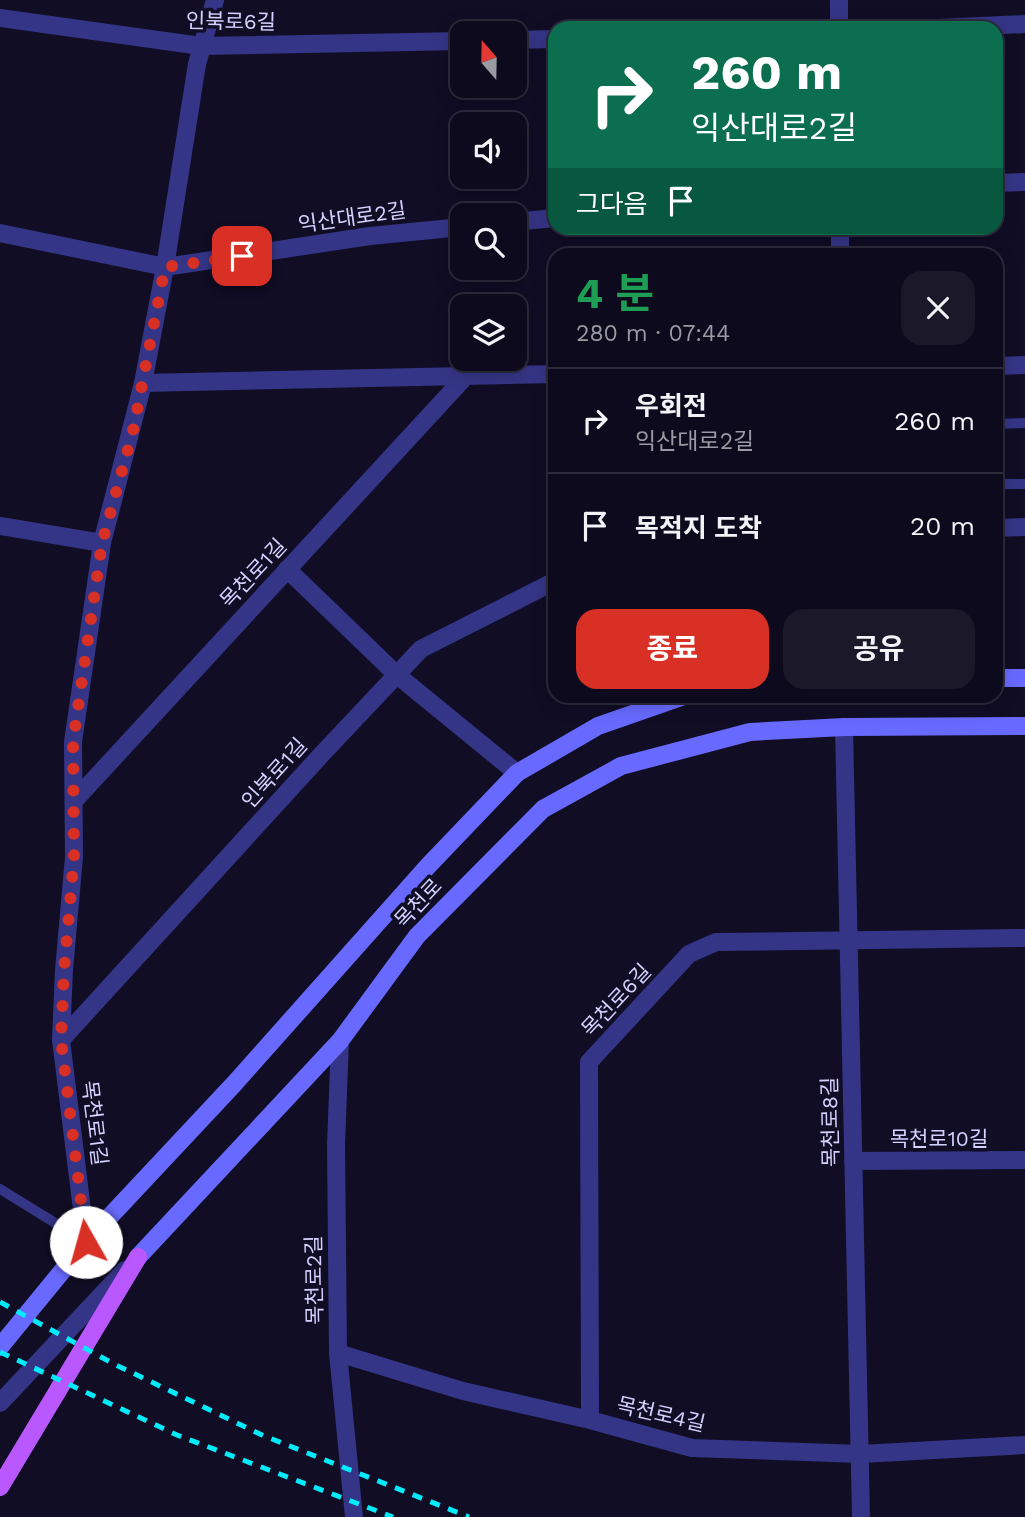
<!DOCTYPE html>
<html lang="ko">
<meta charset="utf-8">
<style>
body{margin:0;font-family:"Work Sans","Noto Sans KR",sans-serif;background:#1a1829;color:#f1f3f6;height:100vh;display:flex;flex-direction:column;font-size:26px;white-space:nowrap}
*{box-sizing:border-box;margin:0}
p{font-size:23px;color:#9a9aa3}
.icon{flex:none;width:38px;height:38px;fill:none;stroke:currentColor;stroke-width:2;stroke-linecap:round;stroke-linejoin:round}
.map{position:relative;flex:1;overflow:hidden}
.side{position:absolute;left:548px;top:248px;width:455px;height:455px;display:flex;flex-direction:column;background:#0c0a1c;border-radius:21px;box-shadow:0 4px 18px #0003,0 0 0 2px #2c2b3b}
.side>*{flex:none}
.banner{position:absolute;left:548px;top:21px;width:455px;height:214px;border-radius:21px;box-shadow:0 4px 18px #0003,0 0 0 2px #2c2b3b;background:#0b6e4f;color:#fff;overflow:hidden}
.needle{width:46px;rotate:340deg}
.controls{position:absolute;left:450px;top:21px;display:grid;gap:14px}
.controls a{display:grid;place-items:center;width:77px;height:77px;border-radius:14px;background:#0c0a1c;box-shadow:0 4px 18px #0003,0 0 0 2px #2c2b3b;font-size:35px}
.pin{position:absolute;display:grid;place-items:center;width:60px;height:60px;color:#fff;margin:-30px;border-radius:14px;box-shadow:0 4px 10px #0006}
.me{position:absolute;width:77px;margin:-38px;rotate:353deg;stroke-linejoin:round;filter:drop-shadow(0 0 5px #0008)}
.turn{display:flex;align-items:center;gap:24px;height:147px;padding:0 28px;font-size:32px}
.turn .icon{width:91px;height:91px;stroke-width:2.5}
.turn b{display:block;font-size:49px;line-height:60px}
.then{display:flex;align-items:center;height:66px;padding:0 28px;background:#0003;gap:14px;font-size:26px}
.round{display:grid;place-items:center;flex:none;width:74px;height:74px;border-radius:21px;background:#1a1829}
.headline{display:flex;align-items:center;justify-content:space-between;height:119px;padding:0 28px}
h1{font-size:42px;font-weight:700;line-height:52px;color:#1e9e55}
.primary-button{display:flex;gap:14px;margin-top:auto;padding:14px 28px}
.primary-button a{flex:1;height:80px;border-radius:21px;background:#d93025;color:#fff;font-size:28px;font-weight:700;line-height:80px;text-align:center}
.primary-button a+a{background:#1a1829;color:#f1f3f6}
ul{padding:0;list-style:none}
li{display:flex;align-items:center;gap:21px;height:105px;padding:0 28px;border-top:2px solid #2c2b3b}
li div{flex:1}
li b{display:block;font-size:26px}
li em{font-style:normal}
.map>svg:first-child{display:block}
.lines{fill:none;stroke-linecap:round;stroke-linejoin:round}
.service{stroke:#353587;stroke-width:10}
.minor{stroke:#353587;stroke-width:18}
.tertiary{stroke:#353587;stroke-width:18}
.secondary{stroke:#686aff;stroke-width:18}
.primary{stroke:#ba58ff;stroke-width:18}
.rail{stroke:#00ecfc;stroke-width:5;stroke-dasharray:10 9;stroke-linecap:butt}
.route{stroke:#d93025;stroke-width:12;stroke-dasharray:0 21.6}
.labels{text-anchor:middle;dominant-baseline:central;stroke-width:7;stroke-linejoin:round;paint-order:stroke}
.street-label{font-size:21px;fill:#d4d1ff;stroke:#100d25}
</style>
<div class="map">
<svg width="1025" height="1517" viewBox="0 0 1025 1517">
<rect width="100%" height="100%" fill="#100d25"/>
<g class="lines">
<path class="service" d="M996,424L1025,423
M996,469L997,366
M996,484H1025
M0,1189L86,1242"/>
<path class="minor" d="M0,18L201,46L462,41
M839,28V0
M938,28L1025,24
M514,40L555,39
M996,183L1025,182
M514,222L555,218
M840,228V256
M0,233L165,267L370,236L462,227
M996,366L1025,365
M143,383L555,374
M0,526L102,543
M996,528L1025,527
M287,569L397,675L517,773
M74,801L466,376
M61,1040L322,754L421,649L555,581
M86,1242L61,1040L64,970L74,857L73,742L102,543L143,383L165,267L197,64L215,0"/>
<path class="tertiary" d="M844,727L861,1517
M340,1041L336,1144L338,1353L354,1517
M853,1161L1025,1160
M338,1353L463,1391L590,1420L692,1448L861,1454L1025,1445
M0,1403L125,1270
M590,1420L589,1062L689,954L716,942L1025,938"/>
<path class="secondary" d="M996,678H1025
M138,1257L340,1041L417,936L543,809L621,766L750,732L844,727L1025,726
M0,1347L86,1242L234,1084L428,866L517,773L598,726L684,696"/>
<path class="primary" d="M0,1487L138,1257"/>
<path class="rail" d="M0,1302L114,1364L262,1435L469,1517
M0,1352L177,1435L393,1517"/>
</g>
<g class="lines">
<path class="route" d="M86,1242L61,1040L64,970L74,857L73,742L102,543L133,431L165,267L242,256"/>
</g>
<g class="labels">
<g class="street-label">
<text transform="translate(231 21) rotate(1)">인북로6길</text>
<text transform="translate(352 217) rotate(-8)">익산대로2길</text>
<text transform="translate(253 573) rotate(-47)">목천로1길</text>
<text transform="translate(274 773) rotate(-48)">인북로1길</text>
<text transform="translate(418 903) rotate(-47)">목천로</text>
<text transform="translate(616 1000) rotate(-47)">목천로6길</text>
<text transform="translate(830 1122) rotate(-91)">목천로8길</text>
<text transform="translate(95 1123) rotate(83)">목천로1길</text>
<text x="939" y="1138">목천로10길</text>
<text transform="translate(314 1280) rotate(-91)">목천로2길</text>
<text transform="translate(661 1414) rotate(13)">목천로4길</text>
</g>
</g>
</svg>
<div class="controls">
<a><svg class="needle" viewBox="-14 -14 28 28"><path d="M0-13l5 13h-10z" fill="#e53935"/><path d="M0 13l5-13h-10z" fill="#9a9aa3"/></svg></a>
<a><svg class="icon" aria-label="sound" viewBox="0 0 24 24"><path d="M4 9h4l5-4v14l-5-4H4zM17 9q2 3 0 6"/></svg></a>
<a><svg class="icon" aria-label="search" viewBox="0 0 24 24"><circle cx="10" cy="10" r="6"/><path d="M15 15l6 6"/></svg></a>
<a><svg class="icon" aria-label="layers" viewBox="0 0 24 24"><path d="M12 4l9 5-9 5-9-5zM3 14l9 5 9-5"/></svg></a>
</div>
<div class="pin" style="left:242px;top:256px;background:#d93025"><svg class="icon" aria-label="arrive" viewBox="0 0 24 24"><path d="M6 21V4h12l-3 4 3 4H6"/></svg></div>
<svg class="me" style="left:86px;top:1242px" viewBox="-20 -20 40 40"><circle r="19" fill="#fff"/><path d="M0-13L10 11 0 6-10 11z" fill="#d93025"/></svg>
<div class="banner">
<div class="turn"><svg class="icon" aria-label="right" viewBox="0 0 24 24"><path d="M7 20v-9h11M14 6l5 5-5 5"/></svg><div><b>260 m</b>익산대로2길</div></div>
<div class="then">그다음<svg class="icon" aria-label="arrive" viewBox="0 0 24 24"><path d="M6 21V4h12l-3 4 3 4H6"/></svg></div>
</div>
<section class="side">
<div class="headline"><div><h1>4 분</h1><p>280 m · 07:44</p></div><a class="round"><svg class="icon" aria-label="close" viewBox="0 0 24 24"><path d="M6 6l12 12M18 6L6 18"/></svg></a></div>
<ul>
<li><svg class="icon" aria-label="right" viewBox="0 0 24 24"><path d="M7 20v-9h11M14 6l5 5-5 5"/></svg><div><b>우회전</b><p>익산대로2길</p></div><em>260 m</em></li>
<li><svg class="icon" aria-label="arrive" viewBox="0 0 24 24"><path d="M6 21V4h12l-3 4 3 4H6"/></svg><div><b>목적지 도착</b></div><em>20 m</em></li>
</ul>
<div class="primary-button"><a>종료</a><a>공유</a></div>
</section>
</div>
